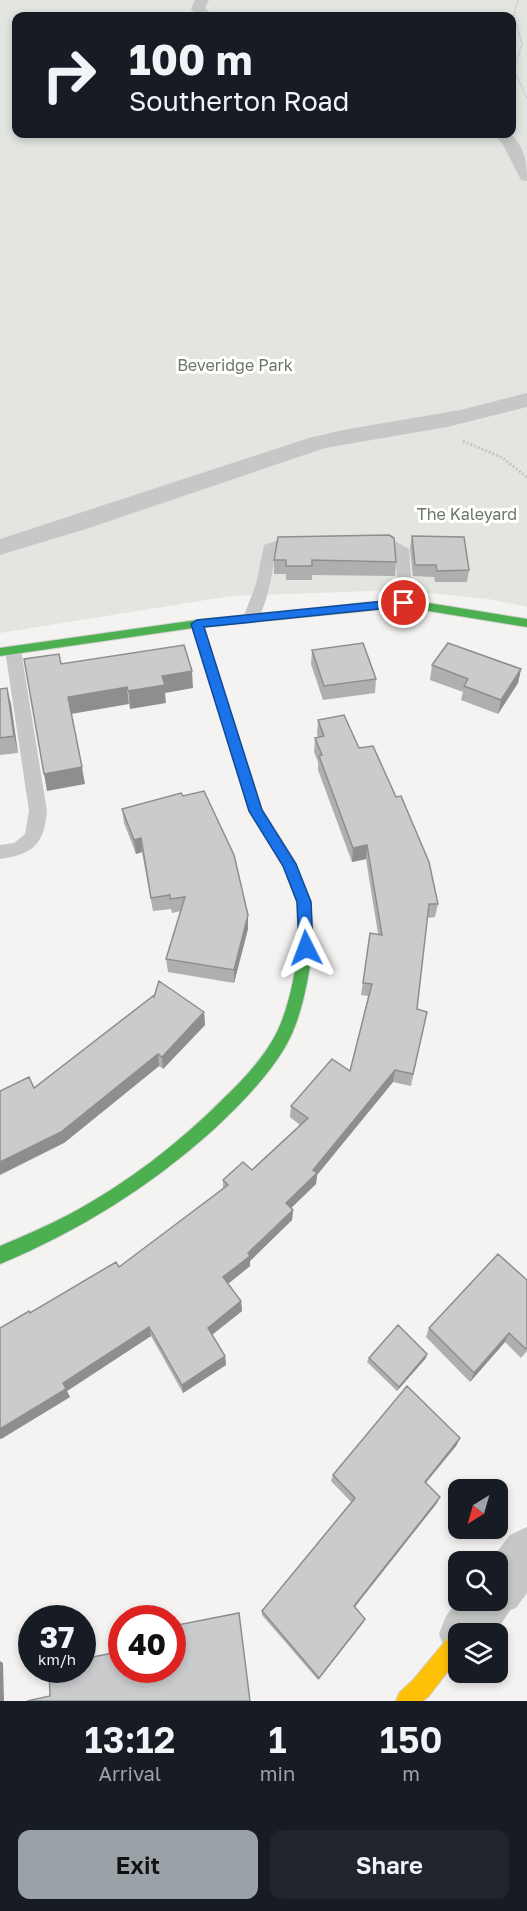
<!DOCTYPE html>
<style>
body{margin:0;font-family:"Golos Text",sans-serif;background:#20242c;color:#f1f3f6;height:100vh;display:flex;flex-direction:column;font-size:22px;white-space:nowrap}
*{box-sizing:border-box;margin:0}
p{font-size:20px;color:#9ea1a6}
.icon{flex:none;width:33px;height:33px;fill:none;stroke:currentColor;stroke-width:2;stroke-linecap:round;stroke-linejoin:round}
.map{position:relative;height:1701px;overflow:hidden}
.sheet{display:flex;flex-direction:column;background:#171b24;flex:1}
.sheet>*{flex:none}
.guide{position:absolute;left:12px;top:12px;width:504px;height:126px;border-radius:12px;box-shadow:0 3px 9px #0003;background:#171b24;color:#f1f3f6;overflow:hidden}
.needle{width:39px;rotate:217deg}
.fabs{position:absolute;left:448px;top:1479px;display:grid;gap:12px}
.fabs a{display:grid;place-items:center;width:60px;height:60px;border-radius:12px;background:#171b24;box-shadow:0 3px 9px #0003;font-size:30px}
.speed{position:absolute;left:18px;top:1605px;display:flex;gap:12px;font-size:30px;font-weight:700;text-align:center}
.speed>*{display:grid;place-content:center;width:78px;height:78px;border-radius:50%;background:#171b24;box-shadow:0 3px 9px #0003;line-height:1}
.speed small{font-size:15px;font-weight:400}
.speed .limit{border:9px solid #d22;background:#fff;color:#111}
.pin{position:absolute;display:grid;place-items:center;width:51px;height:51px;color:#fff;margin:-26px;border:3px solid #fff;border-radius:50%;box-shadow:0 2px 6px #0007}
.me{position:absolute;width:66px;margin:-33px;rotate:357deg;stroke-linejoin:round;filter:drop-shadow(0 0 4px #0008)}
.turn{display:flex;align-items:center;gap:21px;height:126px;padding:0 18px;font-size:27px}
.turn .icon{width:78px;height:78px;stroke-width:2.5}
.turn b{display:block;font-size:42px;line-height:51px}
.eta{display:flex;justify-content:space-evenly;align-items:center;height:102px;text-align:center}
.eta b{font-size:36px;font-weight:600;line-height:42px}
.cta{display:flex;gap:12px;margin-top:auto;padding:12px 18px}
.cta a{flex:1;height:69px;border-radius:12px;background:#98a2a7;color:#111;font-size:24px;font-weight:600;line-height:69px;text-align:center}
.cta a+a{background:#20242c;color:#f1f3f6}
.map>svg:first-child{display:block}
.green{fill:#e3e5e0;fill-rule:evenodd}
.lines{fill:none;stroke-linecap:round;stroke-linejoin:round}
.fast-casing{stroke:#d0d0d0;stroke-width:2}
.slow-casing{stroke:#d0d0d0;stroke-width:2}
.path-far1{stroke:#c4c5c6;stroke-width:1.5;stroke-dasharray:1.5 1.5;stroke-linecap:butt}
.path{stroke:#c4c5c6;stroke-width:3;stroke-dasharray:2 2;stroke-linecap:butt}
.lane{fill:#c6c8c8;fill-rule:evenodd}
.street{fill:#c6c8c8;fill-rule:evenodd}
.fast{fill:#4caf50;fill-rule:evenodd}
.slow{fill:#ffc107;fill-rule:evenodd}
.wall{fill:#aeafaf}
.shaded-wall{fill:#8d8e8f}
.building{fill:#cacbcc;stroke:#8d8e8f;stroke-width:1.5}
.route{fill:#1a73e8;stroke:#114b97;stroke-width:1.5}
.labels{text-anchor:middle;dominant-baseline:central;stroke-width:6;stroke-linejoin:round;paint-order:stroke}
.far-park-label{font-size:16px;fill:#6b7765;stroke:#fff}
</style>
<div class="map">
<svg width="527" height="1701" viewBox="0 0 527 1701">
<rect width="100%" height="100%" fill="#f4f3f2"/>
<path class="green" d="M0,0H527V607L488,599L399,590L231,596L0,633ZM16,16H512V134H16Z"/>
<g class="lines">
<g class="fast-casing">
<path id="fast" d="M404,599L527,619V627L404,607L204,627L245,757L239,762L233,757L193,628L0,656V648L197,620Z
M306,943L311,945L313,949C307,983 302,1019 284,1049C265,1080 238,1107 212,1131C148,1188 79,1231 0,1264V1246C24,1236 47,1226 70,1214C126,1184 178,1144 223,1099C243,1080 264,1058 277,1032C289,1007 294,977 299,949L301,945Z"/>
</g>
<g class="slow-casing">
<path id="slow" d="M239,752L245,757L262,810L294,860L311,902L313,949L311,953L306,955L301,953L299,949L297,902L283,865L249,811L233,757Z
M459,1630L467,1634H459V1657L429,1696L423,1701H396L399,1693L413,1680L452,1633Z"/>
</g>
<path class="path-far1" d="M518,0L514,15L522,44L514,70L527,98"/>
<path class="path" d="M463,441L501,457L527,477"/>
<path class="lane" d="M391,539L409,549L411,578L409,581H399L397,578L395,551C385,546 372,552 364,544L371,540Z
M301,540L308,544L306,547L276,550C273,566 267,619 251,623L246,621L243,618L256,584L264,545L276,541Z
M13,645L21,650L47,811C44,845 33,854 0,859V845L14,843L25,834L29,811L5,650Z"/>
<path class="street" d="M195,0H209L205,8L213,16H198L191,9Z
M493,134H510C525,146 527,163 527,181L521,180L502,143Z
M527,393V407L447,427L325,448L89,528L0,555V539L309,438L343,430L460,410Z
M527,1527V1593L516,1608L510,1610L495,1634H459V1657L446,1652L439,1634L446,1616L459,1599V1600H498V1562H489L510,1535Z"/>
<use href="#fast" class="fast"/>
<use href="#slow" class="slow"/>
</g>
<path class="wall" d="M412,536L469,570L467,582H435L434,577L413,576L410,548Z
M274,560L396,562L395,576L312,575V580H286V574H274Z
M312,650L376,679L375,693L323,700L311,664Z
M432,665L521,669L518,683L498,714L461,700L463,692L430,680Z
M0,689L11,704L18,753L0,755Z
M318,720L359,748L438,904L435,917L427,918L417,1009L427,1012L411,1086L393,1082L317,1175L316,1184L291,1208L293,1210L292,1220L250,1261V1266L228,1284L241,1301L242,1311L212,1335L225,1356L226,1365L183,1393L151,1336L67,1391L70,1397L1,1439L0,1438V1328L119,1267L223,1188V1180L252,1170L300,1125L290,1117L291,1106L350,1071L368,996L361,995L370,933L378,934L366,859L352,862L318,770V762L314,752L315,738L318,737L317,734Z
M122,809L248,929L234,983L168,972L166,959L181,911L172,913L171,909L153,911L142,852L136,854L124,823Z
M154,997L204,1012L205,1025L163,1069L159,1066L64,1143L34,1088Z
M498,1254L527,1351L521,1358L505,1342L470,1382L426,1337L429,1328Z
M369,1358H426L397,1391L367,1362Z
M460,1438L456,1446L426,1483L437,1503L355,1607L365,1619L318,1680L262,1615V1611L352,1503L331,1481L333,1475Z"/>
<path class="shaded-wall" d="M521,669L518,683L498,714L501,700Z
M192,671L193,688L165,693L166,703L130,709L128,691L162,676Z
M127,687L129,704L71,714L68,697Z
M7,688L11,704L18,753L14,736Z
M82,767L85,784L47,791L44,774Z
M141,838L142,852L136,854L134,840Z
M367,845L366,859L352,862L353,848Z
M248,915V929L234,983V970Z
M204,1012L205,1025L163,1069L162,1057Z
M158,1054L159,1066L64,1143L0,1175V1162Z
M395,1070L393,1082L317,1175L316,1184L285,1214L286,1203Z
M293,1210L292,1220L250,1261V1266L224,1287L223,1277Z
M241,1301L242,1311L209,1337L208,1328Z
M149,1327L151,1336L67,1391L63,1383Z
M509,1333L505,1342L470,1382L474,1373Z
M427,1354L426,1358L397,1391L399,1387Z
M225,1356L226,1365L183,1393L182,1385Z
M66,1389L70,1397L1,1439L0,1438V1429Z
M460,1438L456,1446L421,1488L425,1482Z
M440,1497L437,1503L352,1610L354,1606Z
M365,1619L363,1623L318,1680L319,1678Z
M118,1652L121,1655L122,1670L119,1668Z
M0,1661L3,1663L4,1701H0Z"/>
<path class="building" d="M389,535L394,538L396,562L312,560V566H286V560H274L278,537Z
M412,536L464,537L469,570L437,571L436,565H415Z
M363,643L376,679L324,686L312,650Z
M448,643L521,669L501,700L464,686L468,679L432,665Z
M184,645L192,671L162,676L165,685L128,691L127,687L68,697L82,767L44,774L24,659L59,654L61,664Z
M7,688L14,736L0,738V689Z
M344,715L359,748L373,746L396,797L401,796L429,862L438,904H429L417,1009L427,1012L413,1074L395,1070L313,1170L317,1173L286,1203L293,1210L248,1253L250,1256L223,1277L241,1301L208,1328L225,1356L182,1385L149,1327L63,1383L66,1389L0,1429V1328L29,1311L30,1313L116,1262L119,1267L228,1185L223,1180L243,1162L252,1170L308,1118L291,1106L332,1059L350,1071L372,984L363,983L370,933L382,935L367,845L353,848L319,756L322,755L315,738L324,736L318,720Z
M204,791L234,855L248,915L234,970L166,959L185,897L170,899V895L151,898L141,838L134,840L122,809L181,793L183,796Z
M159,981L204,1012L162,1057L158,1054L61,1132L0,1162V1091L29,1077L34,1088L153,996L154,997Z
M498,1254L527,1280V1348L526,1349L509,1333L474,1373L429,1328Z
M398,1325L427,1354L399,1387L369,1358Z
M407,1386L460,1438L425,1482L440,1497L354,1606L365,1619L319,1678L262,1611L355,1498L333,1475Z
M239,1613L250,1701H27L50,1696L49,1670H82V1659L118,1652L119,1668L122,1667V1670H172V1657L174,1656L172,1626Z"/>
<path class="route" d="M404,599L410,603L408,606L204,627L262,810L296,864L311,902L313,948L311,952H301L299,948L297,902L283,866L249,811L191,624L197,620Z"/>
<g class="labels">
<g class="far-park-label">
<text x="235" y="365">Beveridge Park</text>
<text x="467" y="514">The Kaleyard</text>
</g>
</g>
</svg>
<div class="fabs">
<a><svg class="needle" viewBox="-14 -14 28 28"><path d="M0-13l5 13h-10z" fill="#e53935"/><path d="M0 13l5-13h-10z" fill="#9ea1a6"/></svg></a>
<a><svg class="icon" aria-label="search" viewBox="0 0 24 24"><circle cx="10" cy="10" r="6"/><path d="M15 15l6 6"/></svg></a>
<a><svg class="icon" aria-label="layers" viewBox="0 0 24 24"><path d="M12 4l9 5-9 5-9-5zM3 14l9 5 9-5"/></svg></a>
</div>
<div class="speed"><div>37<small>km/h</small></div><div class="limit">40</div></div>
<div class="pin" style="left:404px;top:603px;background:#d93025"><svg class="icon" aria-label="arrive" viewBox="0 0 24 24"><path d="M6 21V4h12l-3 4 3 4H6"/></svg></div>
<svg class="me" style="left:306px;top:948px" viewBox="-20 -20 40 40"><path d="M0-17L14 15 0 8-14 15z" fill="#1a73e8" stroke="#fff" stroke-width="4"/></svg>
<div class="guide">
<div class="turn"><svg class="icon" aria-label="right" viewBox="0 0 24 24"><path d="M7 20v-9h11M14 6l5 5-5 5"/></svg><div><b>100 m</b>Southerton Road</div></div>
</div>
</div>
<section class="sheet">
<div class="eta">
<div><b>13:12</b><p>Arrival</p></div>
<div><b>1</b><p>min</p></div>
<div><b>150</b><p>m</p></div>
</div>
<div class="cta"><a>Exit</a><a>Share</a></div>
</section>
